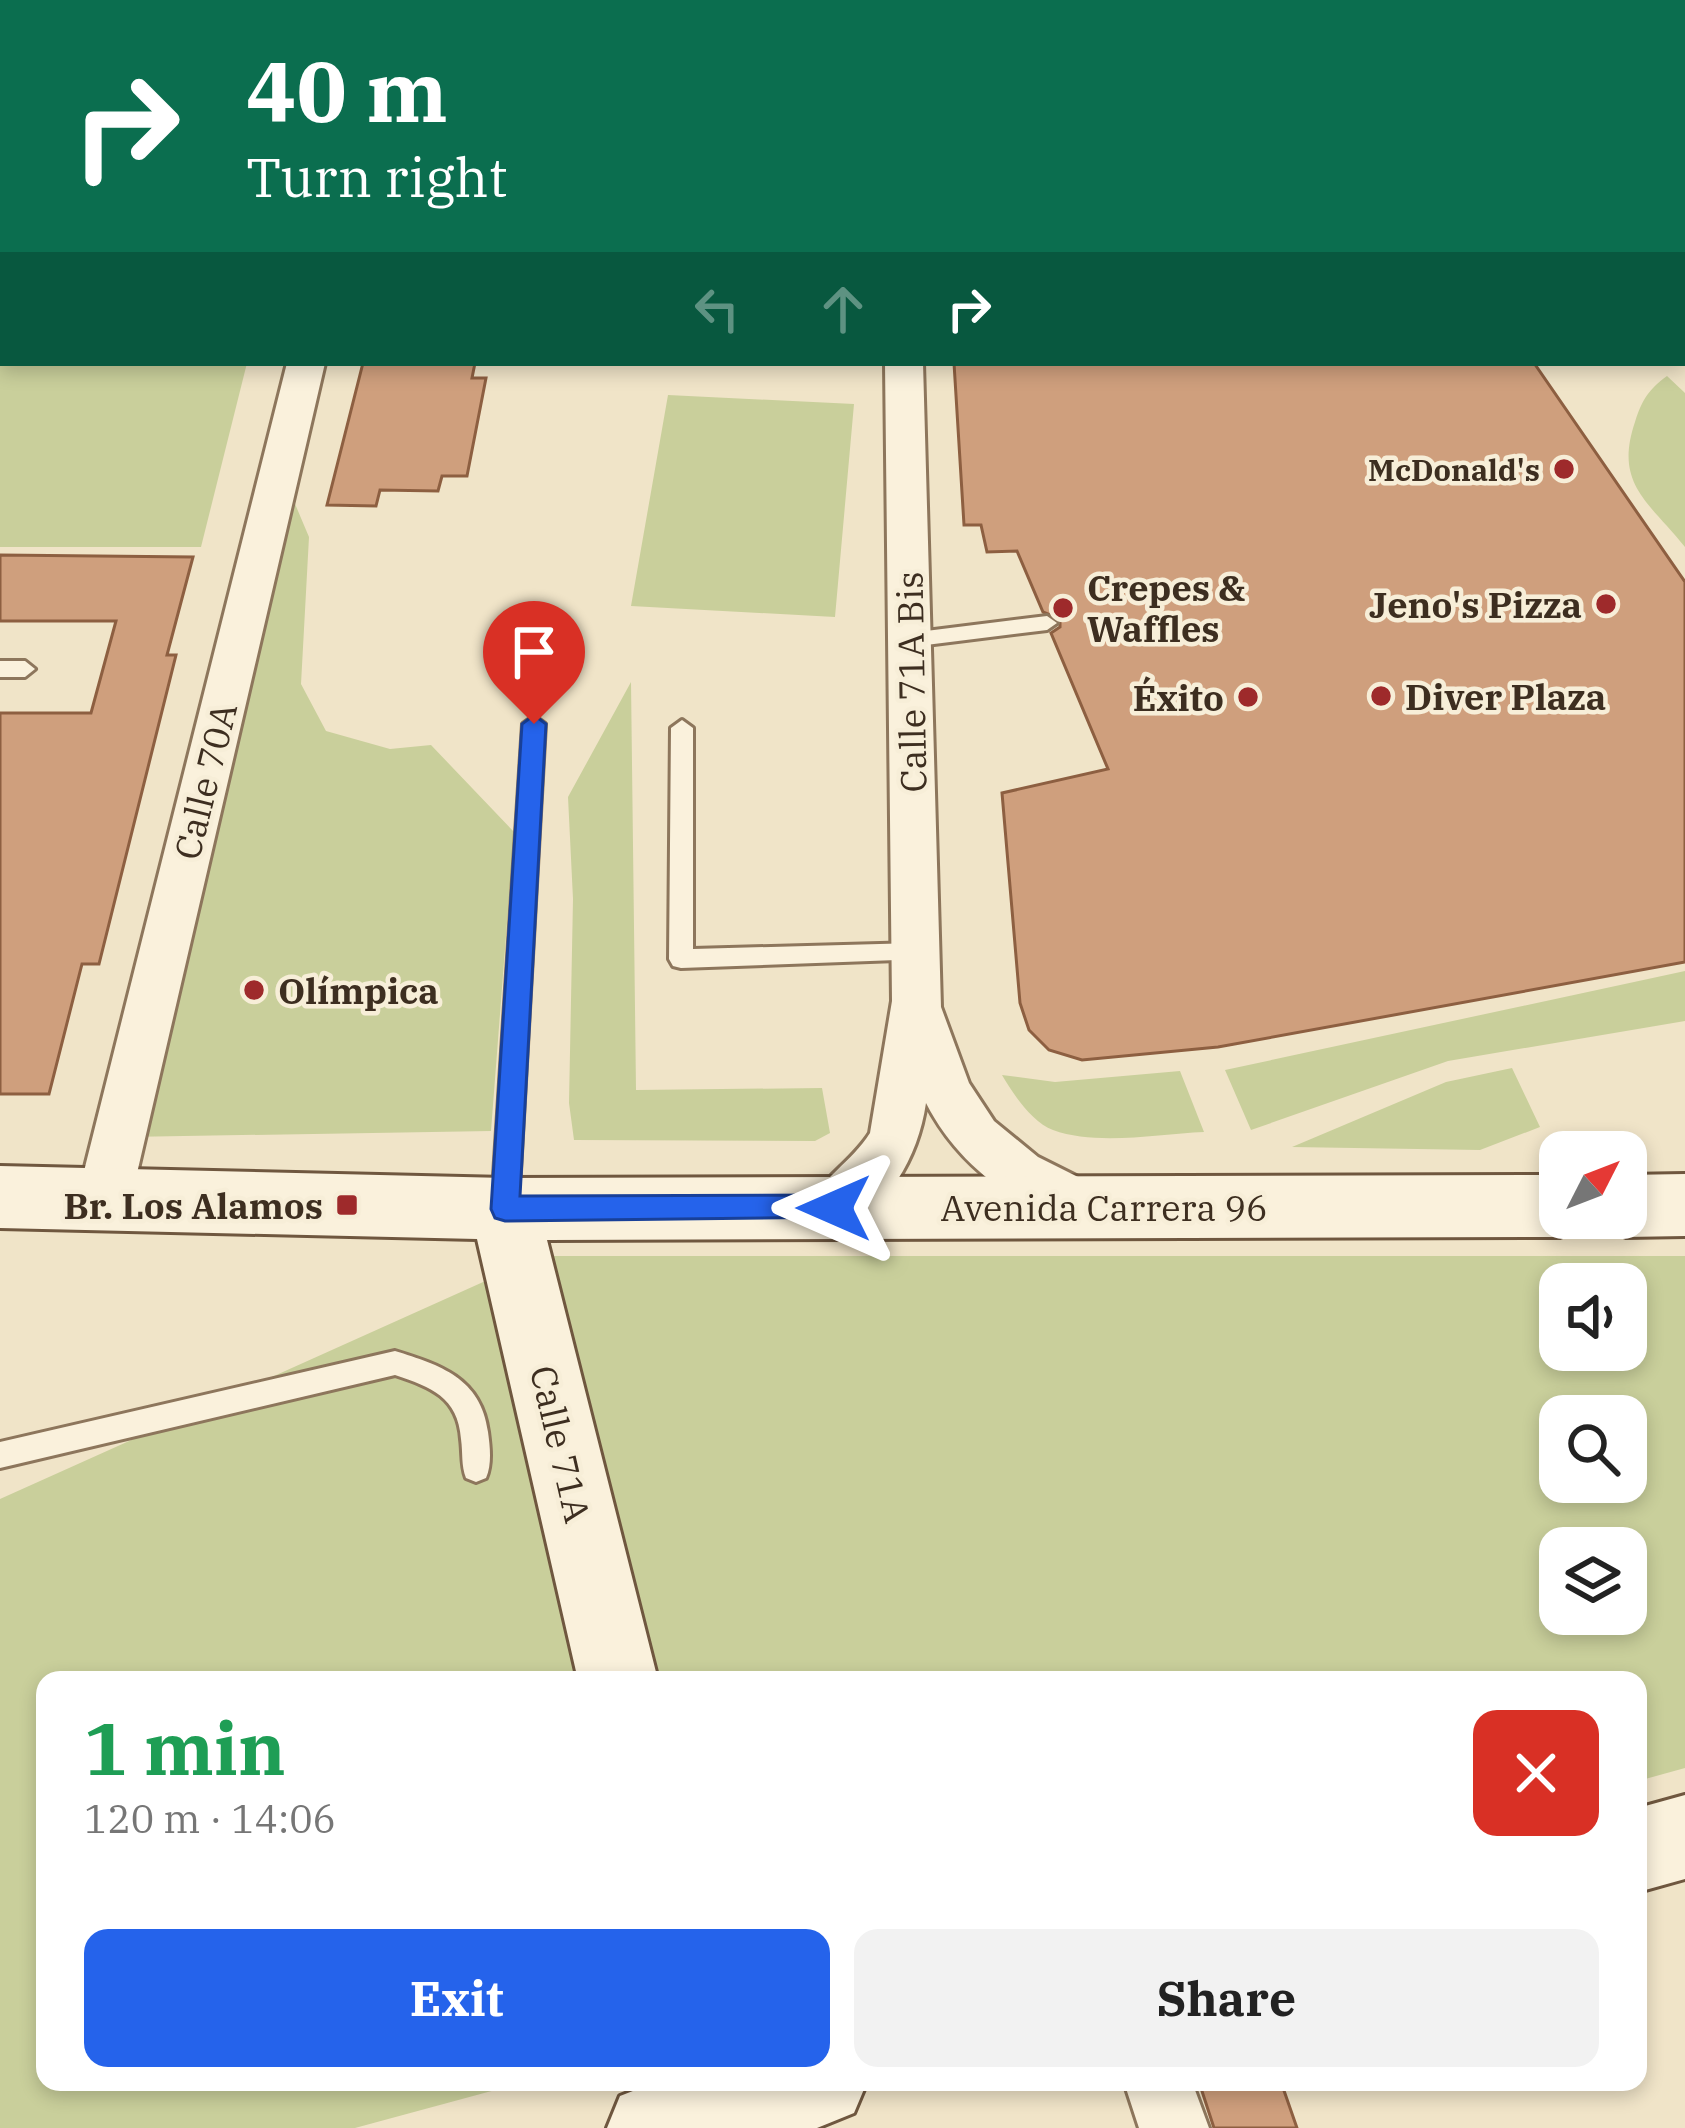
<!DOCTYPE html>
<meta charset="utf-8">
<style>
body{margin:0;font-family:"IBM Plex Serif",serif;background:#f2f2f2;color:#222;height:100vh;display:flex;flex-direction:column;font-size:45px;white-space:nowrap}
*{box-sizing:border-box;margin:0}
p{font-size:39px;color:#767676}
.icon{flex:none;width:66px;height:66px;fill:none;stroke:currentColor;stroke-width:2;stroke-linecap:round;stroke-linejoin:round}
.map{position:relative;flex:1;overflow:hidden}
.details{position:absolute;left:36px;top:1671px;width:1611px;height:420px;display:flex;flex-direction:column;background:#fff;border-radius:24px;box-shadow:0 6px 18px #0003}
.details>*{flex:none}
.top-card{position:absolute;left:0px;top:0px;width:1686px;height:366px;box-shadow:0 6px 18px #0003;background:#0b6e4f;color:#fff;overflow:hidden}
.needle{width:78px;rotate:48deg}
.buttons{position:absolute;left:1539px;top:1131px;display:grid;gap:24px}
.buttons a{display:grid;place-items:center;width:108px;height:108px;border-radius:24px;background:#fff;box-shadow:0 6px 18px #0003;font-size:60px}
.pin{position:absolute;display:grid;place-items:center;width:102px;height:102px;color:#fff;margin:-123px -51px;border-radius:50% 50% 50% 0;rotate:-45deg;box-shadow:0 0 12px #0007}
.pin .icon{rotate:45deg}
.me{position:absolute;width:132px;margin:-66px;rotate:270deg;stroke-linejoin:round;filter:drop-shadow(0 0 9px #0008)}
.turn{display:flex;align-items:center;gap:42px;height:252px;padding:0 48px;font-size:54px}
.turn .icon{width:156px;height:156px;stroke-width:2.5}
.turn b{display:block;font-size:84px;line-height:102px}
.lanes{display:flex;align-items:center;height:114px;padding:0 48px;background:#0003;justify-content:center;gap:60px;direction:ltr}
.lanes .off{opacity:.35}
.round{display:grid;place-items:center;flex:none;width:126px;height:126px;border-radius:24px;background:#f2f2f2}
.headline{display:flex;align-items:center;justify-content:space-between;height:204px;padding:0 48px}
h1{font-size:72px;font-weight:700;line-height:90px;color:#1e9e55}
.action{display:flex;gap:24px;margin-top:auto;padding:24px 48px}
.action a{flex:1;height:138px;border-radius:24px;background:#2563eb;color:#fff;font-size:48px;font-weight:700;line-height:138px;text-align:center}
.action a+a{background:#f2f2f2;color:#222}
.map>svg:first-child{display:block}
.green{fill:#c9cf9b;fill-rule:evenodd}
.building{fill:#cf9f7d;stroke:#8d5f41;stroke-width:3}
.lines{fill:none;stroke-linecap:round;stroke-linejoin:round}
.lane-casing{stroke:#8d765c;stroke-width:6}
.street-casing{stroke:#8d765c;stroke-width:6}
.secondary-casing{stroke:#6f573f;stroke-width:6}
.lane{fill:#faf1dc;fill-rule:evenodd}
.street{fill:#faf1dc;fill-rule:evenodd}
.secondary{fill:#faf1dc;fill-rule:evenodd}
.route{fill:#2563eb;stroke:#184099;stroke-width:3}
.poi-dot{fill:#9e2a2b;stroke:#f7eed8;stroke-width:4.5}
.labels{text-anchor:middle;dominant-baseline:central;stroke-width:9;stroke-linejoin:round;paint-order:stroke}
.far-poi-label{font-size:30px;font-weight:bold;fill:#3d2e20;stroke:#f7eed8;text-anchor:end}
.poi-label{font-size:36px;font-weight:bold;fill:#3d2e20;stroke:#f7eed8;text-anchor:start}
.street-label{font-size:36px;fill:#3d2e20;stroke:#f7eed8}
</style>
<div class="map">
<svg width="1685" height="2128" viewBox="0 0 1685 2128">
<rect width="100%" height="100%" fill="#f0e4c8"/>
<path class="green" d="M0,267L3,363H247L201,547H0Z
M1667,376L1685,393V547C1648,501 1614,484 1635,422C1642,400 1648,390 1667,376Z
M668,395L854,404L835,617L631,606Z
M290,492L309,537L301,684L326,731L390,749L431,745L514,832L491,1131L126,1137Z
M631,682L636,1090L822,1088L830,1133L815,1141L574,1140L569,1103L573,899L568,797Z
M1685,971V1021L1448,1061L1251,1130L1225,1070Z
M1512,1068L1540,1127L1480,1150L1292,1147L1446,1082Z
M1180,1071L1204,1132C1158,1134 1097,1146 1053,1130C1032,1122 1013,1094 1002,1075L1055,1082Z
M541,1256H1685V1768L1638,1781V1680H45V2082H525L355,2128H0V1499ZM1560,1284H1626V1350H1560ZM1560,1416H1626V1482H1560ZM1560,1548H1626V1614H1560Z"/>
<path class="building" d="M363,363H475L472,378H486L467,476H442L438,491L380,490L376,506L327,505Z
M954,363H1534L1685,582V962L1218,1047L1082,1060L1049,1050L1029,1030L1020,1003L1002,793L1108,769L1051,633L1060,627V619L1043,612L1017,551L987,552L981,525H964Z
M0,555L193,557L167,655H176L99,964H82L49,1094H0V713H91L116,621H0Z
M1199,2082H1281L1297,2128H1214Z"/>
<g class="lines">
<g class="lane-casing">
<path id="lane" d="M0,158H3V168H0Z
M1047,616L1057,623L1047,630L910,647L900,640L910,633Z
M0,661H25L35,669L25,677H0Z
M534,716L545,724L518,1207L514,1215L505,1218L496,1215L492,1207L523,724Z
M682,720L693,728V949L916,943L924,945L928,952L924,959L681,968L673,966L669,959L671,728Z
M395,1351C440,1365 481,1378 488,1432C490,1447 492,1464 486,1478L476,1482L466,1478C461,1465 463,1453 461,1439C458,1397 431,1387 395,1375L0,1468V1442Z"/>
</g>
<g class="street-casing">
<path id="street" d="M880,0H912V3H880Z
M1298,0H1331L1333,3H1300Z
M1683,59H1685V79H1683Z
M1683,193H1685V215H1683Z
M1683,322H1685V348H1683Z
M287,363H325L131,1199L123,1216L104,1223L85,1216L77,1199Z
M885,363H923L941,1007L969,1083L994,1121L1038,1157L1104,1190L1112,1207L1104,1224L1085,1231C1016,1205 960,1169 926,1103C918,1157 888,1212 834,1232L815,1225L807,1208C821,1178 852,1162 870,1133L892,1001Z
M1124,2082H1192L1209,2128H1139Z"/>
</g>
<g class="secondary-casing">
<path id="secondary" d="M0,1166L505,1178L1560,1175V1218H1589L1584,1228L1560,1237L547,1240L658,1680H578L477,1239L0,1228Z
M1685,1174V1236L1626,1237L1602,1228L1597,1218H1626V1175Z
M1685,1795V1879L1638,1892V1808Z
M656,2082H867L854,2113L817,2128H607L620,2096Z"/>
</g>
<use href="#lane" class="lane"/>
<use href="#street" class="street"/>
<use href="#secondary" class="secondary"/>
</g>
<path class="route" d="M534,715L546,724L520,1196L834,1195L844,1199L848,1208L844,1217L505,1221L495,1218L491,1209L522,724Z"/>
<g class="poi-dot">
<circle cx="1564" cy="469" r="12"/>
<circle cx="1606" cy="604" r="12"/>
<circle cx="1063" cy="608" r="12"/>
<circle cx="1381" cy="696" r="12"/>
<circle cx="1248" cy="697" r="12"/>
<circle cx="254" cy="990" r="12"/>
<rect x="335" y="1193" width="24" height="24" rx="6"/>
</g>
<g class="labels">
<g class="far-poi-label">
<text x="1540" y="469">McDonald's</text>
</g>
<g class="poi-label">
<text x="1087" y="587">Crepes &amp;<tspan x="1087" dy="41">Waffles</tspan></text>
<text x="1582" y="604" text-anchor="end">Jeno's Pizza</text>
<text x="1405" y="696">Diver Plaza</text>
<text x="1224" y="697" text-anchor="end">Éxito</text>
<text x="278" y="990">Olímpica</text>
<text x="323" y="1205" text-anchor="end">Br. Los Alamos</text>
</g>
<g class="street-label">
<text transform="translate(911 682) rotate(-91)">Calle 71A Bis</text>
<text transform="translate(205 781) rotate(-76)">Calle 70A</text>
<text x="1104" y="1207">Avenida Carrera 96</text>
<text transform="translate(561 1444) rotate(77)">Calle 71A</text>
</g>
</g>
</svg>
<div class="buttons">
<a><svg class="needle" viewBox="-14 -14 28 28"><path d="M0-13l5 13h-10z" fill="#e53935"/><path d="M0 13l5-13h-10z" fill="#767676"/></svg></a>
<a><svg class="icon" aria-label="sound" viewBox="0 0 24 24"><path d="M4 9h4l5-4v14l-5-4H4zM17 9q2 3 0 6"/></svg></a>
<a><svg class="icon" aria-label="search" viewBox="0 0 24 24"><circle cx="10" cy="10" r="6"/><path d="M15 15l6 6"/></svg></a>
<a><svg class="icon" aria-label="layers" viewBox="0 0 24 24"><path d="M12 4l9 5-9 5-9-5zM3 14l9 5 9-5"/></svg></a>
</div>
<div class="pin" style="left:534px;top:724px;background:#d93025"><svg class="icon" aria-label="arrive" viewBox="0 0 24 24"><path d="M6 21V4h12l-3 4 3 4H6"/></svg></div>
<svg class="me" style="left:834px;top:1208px" viewBox="-20 -20 40 40"><path d="M0-17L14 15 0 8-14 15z" fill="#2563eb" stroke="#fff" stroke-width="4"/></svg>
<div class="top-card">
<div class="turn"><svg class="icon" aria-label="right" viewBox="0 0 24 24"><path d="M7 20v-9h11M14 6l5 5-5 5"/></svg><div><b>40 m</b>Turn right</div></div>
<div class="lanes"><svg class="icon off" aria-label="left" viewBox="0 0 24 24"><path d="M17 20v-9H6M10 6l-5 5 5 5"/></svg><svg class="icon off" aria-label="ahead" viewBox="0 0 24 24"><path d="M12 20V5M6 11l6-6 6 6"/></svg><svg class="icon" aria-label="right" viewBox="0 0 24 24"><path d="M7 20v-9h11M14 6l5 5-5 5"/></svg></div>
</div>
<section class="details">
<div class="headline"><div><h1>1 min</h1><p>120 m · 14:06</p></div><a class="round" style="background:#d93025;color:#fff"><svg class="icon" aria-label="close" viewBox="0 0 24 24"><path d="M6 6l12 12M18 6L6 18"/></svg></a></div>
<div class="action"><a>Exit</a><a>Share</a></div>
</section>
</div>
